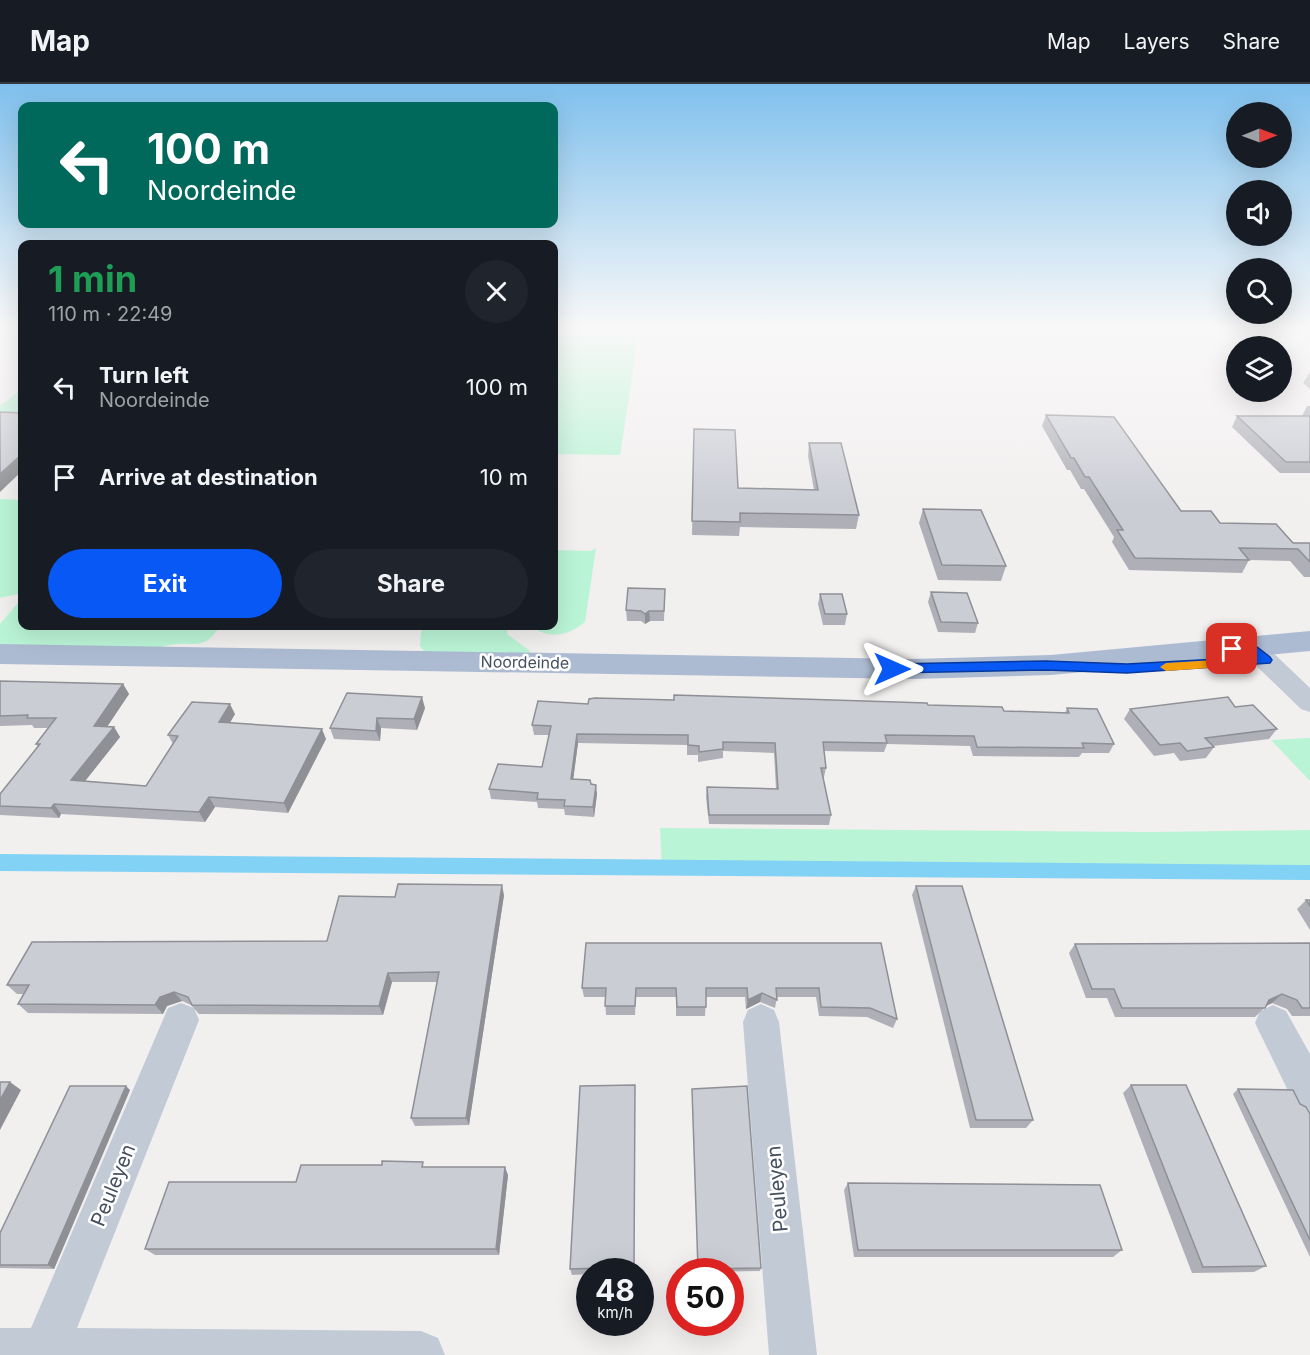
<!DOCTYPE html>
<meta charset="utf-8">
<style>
body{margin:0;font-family:Inter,sans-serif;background:#20242c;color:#f1f3f6;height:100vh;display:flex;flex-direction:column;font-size:22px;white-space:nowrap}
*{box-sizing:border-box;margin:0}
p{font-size:20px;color:#9ea1a6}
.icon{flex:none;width:33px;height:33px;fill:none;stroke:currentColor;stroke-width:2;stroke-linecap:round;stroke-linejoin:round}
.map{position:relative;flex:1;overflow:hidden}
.sheet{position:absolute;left:18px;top:156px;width:540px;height:390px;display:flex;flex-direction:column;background:#171b24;border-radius:12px;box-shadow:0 6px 24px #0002}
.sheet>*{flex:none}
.hud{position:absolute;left:18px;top:18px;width:540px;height:126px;border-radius:12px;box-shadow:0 6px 24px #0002;background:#00695c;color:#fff;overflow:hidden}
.needle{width:39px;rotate:89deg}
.fabs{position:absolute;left:1226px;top:18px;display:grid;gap:12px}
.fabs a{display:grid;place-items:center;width:66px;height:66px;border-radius:50%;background:#171b24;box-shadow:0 6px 24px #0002;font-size:30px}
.speed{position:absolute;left:576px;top:1174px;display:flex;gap:12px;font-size:30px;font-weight:700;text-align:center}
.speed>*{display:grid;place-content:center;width:78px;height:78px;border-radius:50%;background:#171b24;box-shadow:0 6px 24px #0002;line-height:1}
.speed small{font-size:15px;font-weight:400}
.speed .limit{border:9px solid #d22;background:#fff;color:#111}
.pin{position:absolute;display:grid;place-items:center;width:51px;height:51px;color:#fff;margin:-26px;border-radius:12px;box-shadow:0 3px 9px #0006}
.me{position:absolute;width:66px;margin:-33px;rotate:90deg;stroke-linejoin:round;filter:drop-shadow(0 0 4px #0008)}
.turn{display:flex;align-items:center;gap:21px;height:126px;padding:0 30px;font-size:27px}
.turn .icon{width:78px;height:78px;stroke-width:2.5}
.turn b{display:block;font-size:42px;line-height:51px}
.round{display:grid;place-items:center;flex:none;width:63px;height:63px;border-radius:32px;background:#20242c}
.summary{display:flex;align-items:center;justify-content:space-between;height:102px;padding:0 30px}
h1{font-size:36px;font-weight:700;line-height:45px;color:#1e9e55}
.primary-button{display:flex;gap:12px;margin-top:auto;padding:12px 30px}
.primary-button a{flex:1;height:69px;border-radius:36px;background:#0758f4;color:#fff;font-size:24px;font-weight:700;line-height:69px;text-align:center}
.primary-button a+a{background:#20242c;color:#f1f3f6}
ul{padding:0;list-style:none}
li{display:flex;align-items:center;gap:18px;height:90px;padding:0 30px}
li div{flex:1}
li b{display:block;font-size:22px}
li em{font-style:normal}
header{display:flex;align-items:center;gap:36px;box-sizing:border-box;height:84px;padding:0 30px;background:#171b24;border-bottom:2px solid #363941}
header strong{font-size:28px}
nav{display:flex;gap:33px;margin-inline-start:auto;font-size:21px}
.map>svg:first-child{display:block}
.green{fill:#baf4d6}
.water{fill:#82d2f5}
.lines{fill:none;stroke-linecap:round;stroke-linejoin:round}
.minor{fill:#c2cad6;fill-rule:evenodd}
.major{fill:#acbbd1;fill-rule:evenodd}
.wall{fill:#afb0b7}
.shaded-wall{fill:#8e9095}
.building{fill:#cbcdd5;stroke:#8e9095;stroke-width:1.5}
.route{fill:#0758f4;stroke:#05399f;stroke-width:1.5}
.slow{fill:#f59e0b}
.labels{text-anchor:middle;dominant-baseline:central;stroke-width:5;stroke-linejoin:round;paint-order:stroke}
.street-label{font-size:16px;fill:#45505f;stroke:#fff}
.near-street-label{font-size:20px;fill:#45505f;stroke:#fff}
</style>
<header>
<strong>Map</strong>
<nav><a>Map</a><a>Layers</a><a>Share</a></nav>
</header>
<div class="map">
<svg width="1310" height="1271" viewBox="0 0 1310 1271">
<rect width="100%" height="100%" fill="#f2efef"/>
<path class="green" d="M554,241H640L620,371L554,370Z
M22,305V334L0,333V322Z
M0,415L22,416V509L0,514Z
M596,464L585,538C568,552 549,556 531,542H554V466L591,467Z
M22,514V542H220C201,572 191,553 161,563L0,562V540Z
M426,542H508L507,550L530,567L529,570L426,569L420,562L421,548Z
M1310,654V697L1271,656Z
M660,744L1149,748L1310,746V789L662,786Z"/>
<path class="water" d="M0,770L1310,781V796L0,787Z"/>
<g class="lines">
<path class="minor" d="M1252,555L1261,557L1310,604V628L1301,625L1243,569L1240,563L1243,557Z
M181,919L194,924L199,936L77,1244L421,1247L438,1254L445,1271H0V1244H31L168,924Z
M761,920L774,926L779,938L817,1271H769L743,938L748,926Z
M1273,921L1286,927L1310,970V1028L1296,1023L1255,939L1260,927Z"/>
<path class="major" d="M1310,547V567L1051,591L913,595L0,580V560L913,575L1051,571Z"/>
</g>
<path class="wall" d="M1310,288V305L1303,299Z
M1307,322H1310V389H1280L1232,343L1237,332H1302Z
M1046,331L1181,427L1220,439L1293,459H1310V493H1304L1290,477L1249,476L1242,489L1129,486L1112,458L1114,453L1084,405H1081L1070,386H1067L1042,342Z
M694,345L738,404L814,406L808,372L809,359L859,431L856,445L740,443L739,452L692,451Z
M923,425L1006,482L1001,497L938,496L919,439Z
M665,505L664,537H650L645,540L641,537H627L626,526Z
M931,508L978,539L975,549L938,548L928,518Z
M820,510L847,530L845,541H823L818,520Z
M0,597L123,600L129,610L107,642L114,643L120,653L85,697L146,702L173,660L168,651L235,630L230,639L326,655L288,729L215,723L205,738L61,730L59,734L0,731V710L38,663L36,660L48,644H34L32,641L0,642Z
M674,616L928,621L1004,627L1065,629L1067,624L1114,660L1109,669H1082L1079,673L973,672L970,662L887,660L884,668L824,667L826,684L824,693H823L831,731L829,741L709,740L706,713L707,703L776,705L774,669L723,667V674L698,678V671H687V661L578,659L573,695L591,700L597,710L594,733L565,731L564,725L538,724L537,718L491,715L489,705L542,683L549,651H534L532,641L588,620Z
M1235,623L1277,645L1269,655L1213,662L1214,663L1206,674L1180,677L1174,669L1154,672L1124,635L1130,625Z
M425,624L417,646L381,644L380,657L334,655L330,644Z
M916,802L1033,1036L1026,1044H970L912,811Z
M504,811L469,1041L415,1042L411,1034L437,898H392L383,931L199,930L191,921L182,917L167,922L163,930L28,929L18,920L24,910H17L7,901L327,857L395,813Z
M1306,816H1310V846L1297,825Z
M881,859L897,935L893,944L867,933L819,932L816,913H777L775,924L760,918L746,925L745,913H706L705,932H676V913H636L635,931H606L605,913H584L582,904Z
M1310,859V932H1292L1287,925L1272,919L1266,922L1255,933H1115L1107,914H1086L1069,869L1075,860Z
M1131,1001L1266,1182L1254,1188L1192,1189L1123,1009Z
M692,1005L761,1184L760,1187L698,1188Z
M1238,1005L1300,1020L1310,1030V1173L1233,1010Z
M130,1006L54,1185L0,1184V1149Z
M635,1010L634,1188H590V1190L572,1191L570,1185Z
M382,1081L426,1083L508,1091L499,1171H155L145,1165L296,1098Z
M848,1099L1122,1166L1113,1173H854L844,1106Z"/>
<path class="shaded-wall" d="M22,370V387L0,408V390Z
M649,527L650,537L645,540V530Z
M123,600L129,610L101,652L94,642Z
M422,613L425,624L417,646L414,635Z
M230,620L235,630L224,648L219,638Z
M377,634L381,644L380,657L376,647Z
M114,643L120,653L78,706L71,696Z
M322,645L326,655L288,729L284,719Z
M577,650L578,659L572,705L571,695Z
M596,701L597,710L594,733L593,723Z
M209,713L215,723L205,738L199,728Z
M54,720L61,730L59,734L51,724Z
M502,801L504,811L469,1041L466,1034Z
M388,889L392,898L383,931L379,922Z
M174,908L182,917L167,922L163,930L155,921L160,913Z
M762,909L760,918L746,925L748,916Z
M1282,910L1272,919L1262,924L1269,916Z
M10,998L21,1006L0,1046V1016Z
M126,1002L130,1006L54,1185L48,1181Z
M505,1083L508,1091L499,1171L496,1165Z"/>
<path class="building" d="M0,328L22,329V370L0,390Z
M1046,331L1114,333L1181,427H1211L1220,439L1276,440L1293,459H1310V478L1298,465L1239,464L1249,476L1135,474L1117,446H1123L1089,393H1085L1074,374H1071Z
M1237,332H1310V378H1286Z
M694,345L735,346L738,404L818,406L809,359H841L859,431L740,429V438L692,437Z
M923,425L981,426L1006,482L942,481Z
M628,504L665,505L664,527H649L645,530L641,527L626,526Z
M931,508L967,509L978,539L941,538Z
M820,510H842L847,530H825Z
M0,597L123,600L94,642L114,643L71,696L146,702L178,652L168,651L192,618L230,620L219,638L322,645L284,719L209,713L199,728L54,720L51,724L0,722V710L40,660H36L56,634H27L28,631L0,632Z
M347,609L422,613L414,635L377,634L376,647L330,644Z
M674,611L927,619L928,621L1002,623L1004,627L1069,629L1067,624L1097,625L1114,660L1082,659L1084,664L977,663L974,652L885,651L887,659L823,658L826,684H821L831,731H709L707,703L778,705L775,659L723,658V665L699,668V662L688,661V651L577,650L571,695L590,696L591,700L596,701L593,723L564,722L565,716L537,715L538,709L489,705L498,680L542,683L551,642L532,641L538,617L588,620L589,615L595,614L674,616Z
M1228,613L1235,623L1253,621L1277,645L1205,654L1214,663L1187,667L1180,659L1160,661L1130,625Z
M398,800L502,801L466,1034H411L439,888L388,889L379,922L192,921L188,913L174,908L160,913L155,921L18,920L29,901H7L32,858L327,857L339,812L395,813Z
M916,802H962L1033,1036H976Z
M1306,816H1310V822Z
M586,859H881L897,935L870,924L821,923L819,904H776L777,916L762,909L748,916L747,904H706V923H677L676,904H636L635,922H605L606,904H582Z
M1310,859V924H1302L1297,916L1282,910L1269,916L1265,924H1122L1114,905H1092L1075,860Z
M0,998H10L0,1016Z
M635,1001L634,1183L570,1185L580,1002Z
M1131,1001H1186L1266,1182L1203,1183Z
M70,1002H126L48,1181H0V1149Z
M747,1002L761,1184L698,1185L692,1005Z
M1238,1005L1293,1006L1300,1020L1306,1023L1310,1030V1156Z
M382,1077L423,1078L422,1083H505L496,1165H145L169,1098H296L301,1081H382Z
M848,1099L1100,1101L1122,1166H858Z"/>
<linearGradient id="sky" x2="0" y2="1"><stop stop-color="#7fc0ed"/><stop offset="0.58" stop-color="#f9f8f8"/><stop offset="1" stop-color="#f9f8f8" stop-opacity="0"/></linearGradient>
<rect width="1310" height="419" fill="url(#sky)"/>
<path class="route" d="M1252,559L1270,573L1272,576L1270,579L1127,589L1046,586L892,589L885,585L892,580L1046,577L1127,580L1254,573L1249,568L1232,569L1226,565L1232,561Z"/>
<path class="slow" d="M1249,574L1255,578L1253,581L1166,587L1160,583L1166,579Z"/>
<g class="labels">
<g class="street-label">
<text transform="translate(525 578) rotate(1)">Noordeinde</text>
</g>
<g class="near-street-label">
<text transform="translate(113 1101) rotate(-68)">Peuleyen</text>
<text transform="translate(777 1105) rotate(-95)">Peuleyen</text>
</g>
</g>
</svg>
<div class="fabs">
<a><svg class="needle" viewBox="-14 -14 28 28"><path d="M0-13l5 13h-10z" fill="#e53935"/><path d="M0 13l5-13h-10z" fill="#9ea1a6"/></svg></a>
<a><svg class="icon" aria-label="sound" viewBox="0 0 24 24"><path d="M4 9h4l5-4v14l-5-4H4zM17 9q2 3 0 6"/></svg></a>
<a><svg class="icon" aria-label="search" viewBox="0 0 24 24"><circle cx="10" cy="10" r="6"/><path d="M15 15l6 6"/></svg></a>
<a><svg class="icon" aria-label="layers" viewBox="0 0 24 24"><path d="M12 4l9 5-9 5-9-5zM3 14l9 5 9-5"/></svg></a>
</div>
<div class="speed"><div>48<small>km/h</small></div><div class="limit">50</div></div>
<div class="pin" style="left:1232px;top:565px;background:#d93025"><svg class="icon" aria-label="arrive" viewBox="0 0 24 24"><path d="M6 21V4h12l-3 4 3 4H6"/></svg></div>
<svg class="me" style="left:892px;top:585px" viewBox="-20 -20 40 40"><path d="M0-17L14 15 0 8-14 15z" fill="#0758f4" stroke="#fff" stroke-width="4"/></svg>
<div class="hud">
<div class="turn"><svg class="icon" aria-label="left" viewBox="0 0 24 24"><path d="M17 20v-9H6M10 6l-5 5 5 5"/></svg><div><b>100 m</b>Noordeinde</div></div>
</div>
<section class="sheet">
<div class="summary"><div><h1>1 min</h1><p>110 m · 22:49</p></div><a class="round"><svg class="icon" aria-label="close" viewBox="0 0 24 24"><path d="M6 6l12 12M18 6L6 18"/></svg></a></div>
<ul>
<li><svg class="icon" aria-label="left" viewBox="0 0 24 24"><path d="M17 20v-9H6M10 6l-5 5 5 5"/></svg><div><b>Turn left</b><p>Noordeinde</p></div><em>100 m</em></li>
<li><svg class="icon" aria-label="arrive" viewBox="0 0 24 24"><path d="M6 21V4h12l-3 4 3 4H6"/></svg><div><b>Arrive at destination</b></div><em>10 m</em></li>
</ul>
<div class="primary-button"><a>Exit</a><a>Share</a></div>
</section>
</div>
